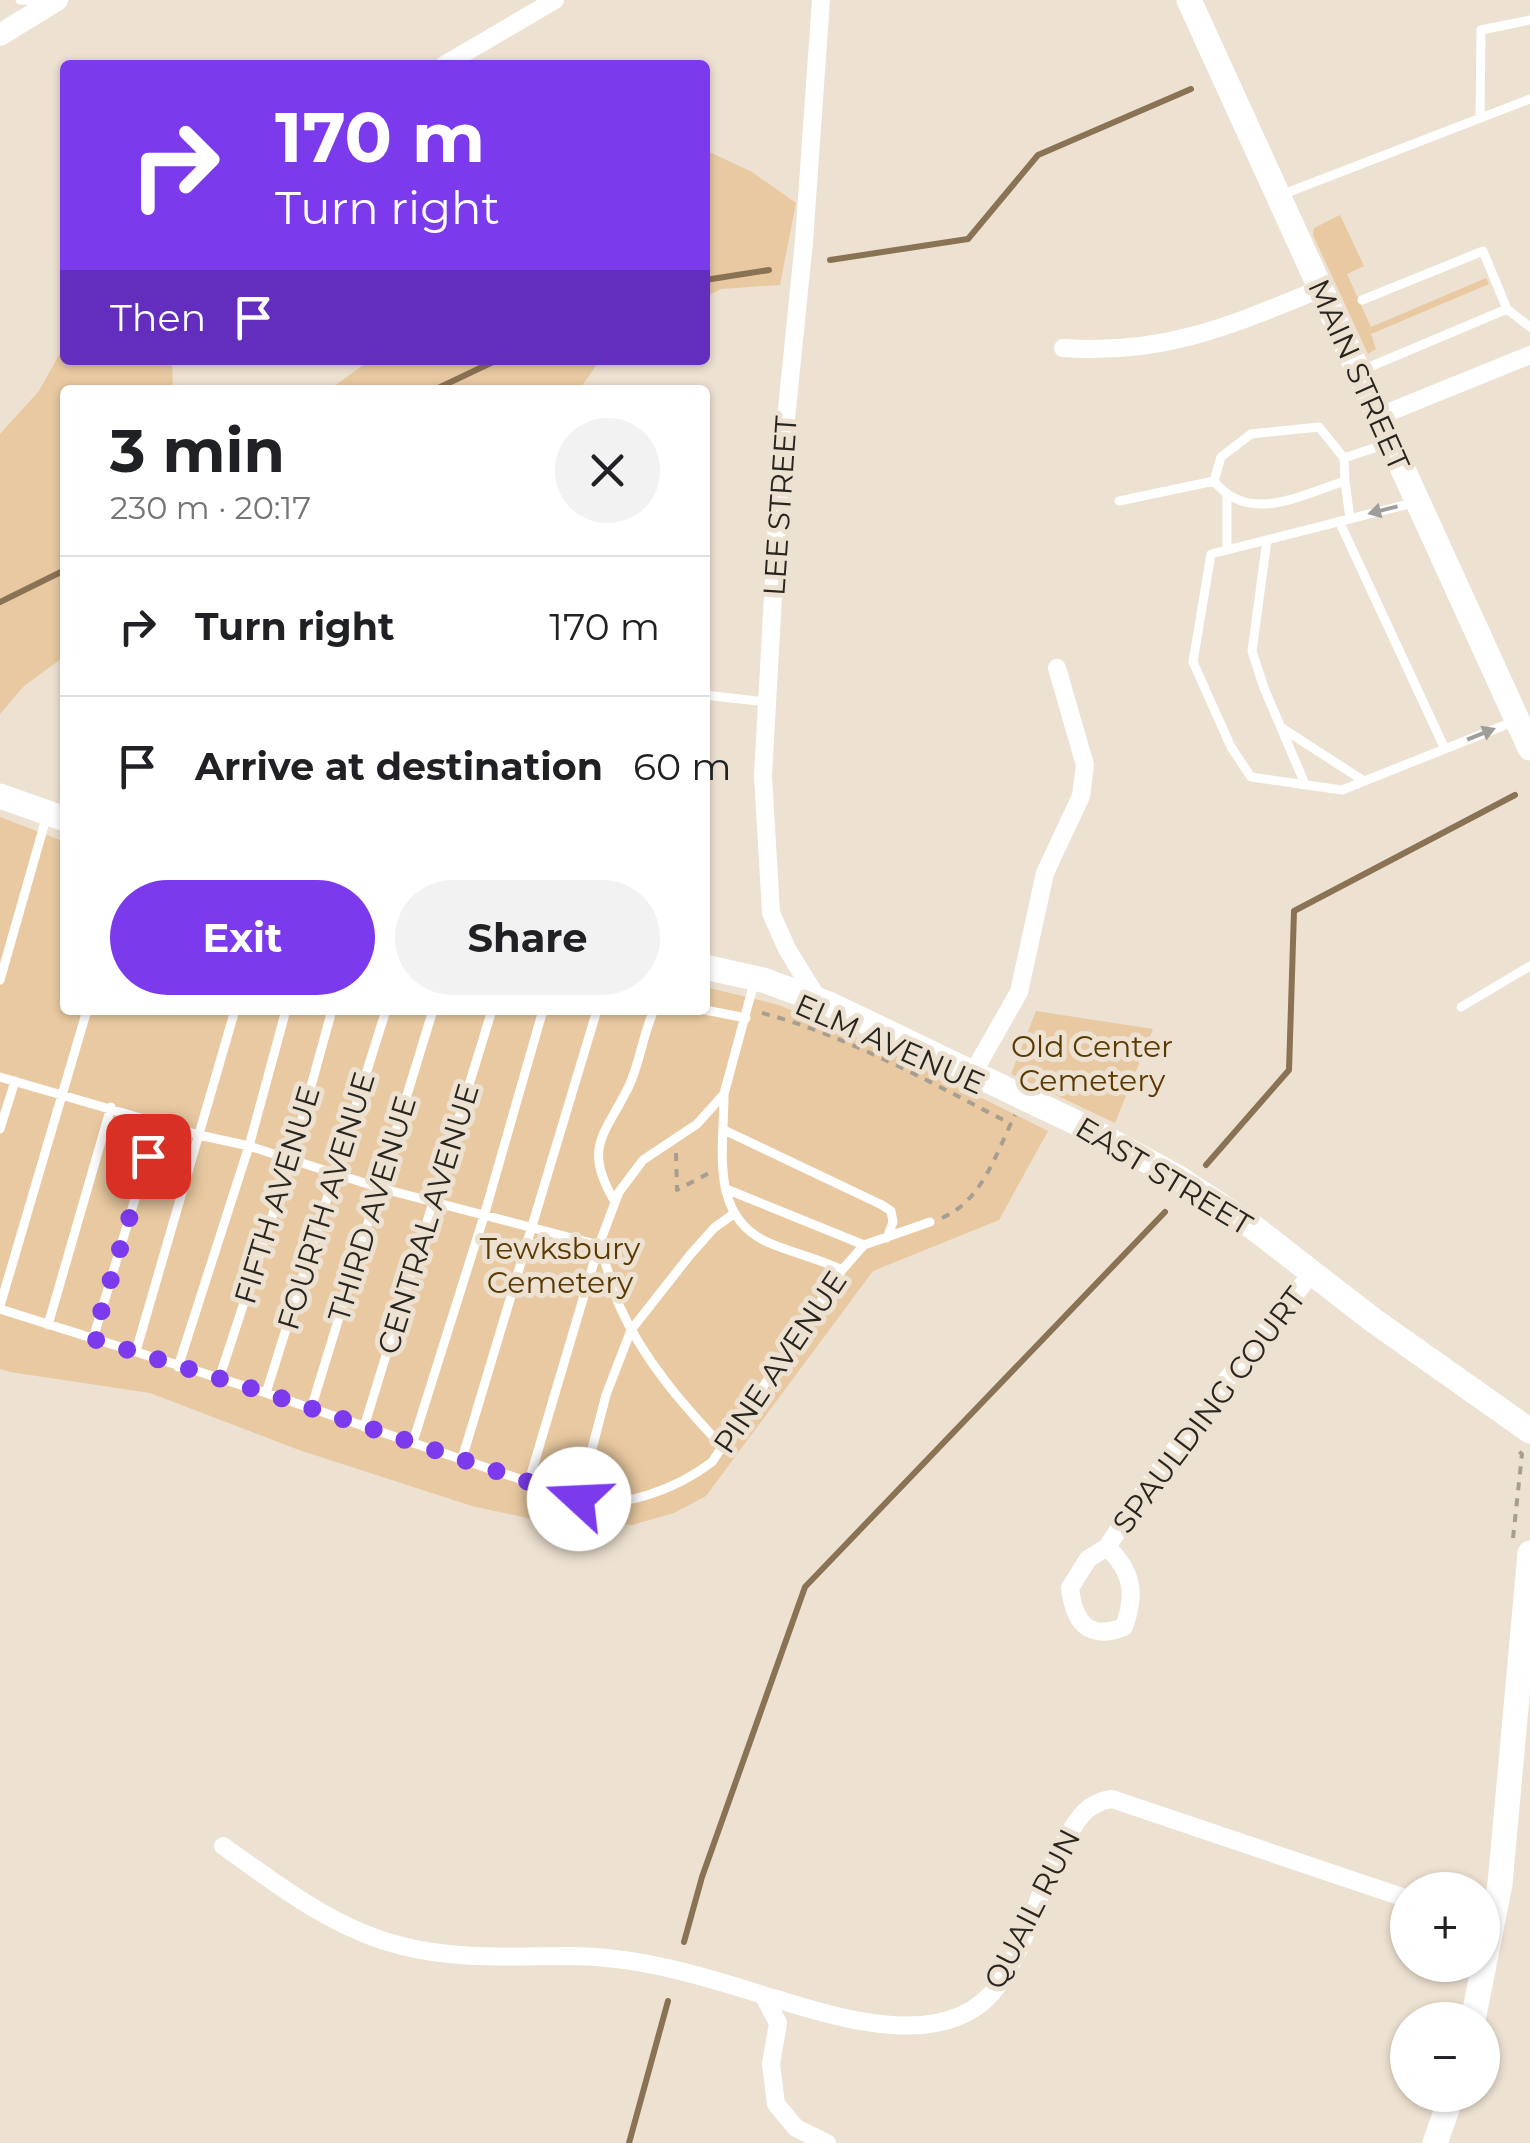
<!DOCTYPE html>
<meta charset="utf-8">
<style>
body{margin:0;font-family:Montserrat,sans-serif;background:#f2f2f2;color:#202124;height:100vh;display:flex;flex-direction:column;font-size:38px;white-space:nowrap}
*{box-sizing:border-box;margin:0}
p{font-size:32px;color:#757577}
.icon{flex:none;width:55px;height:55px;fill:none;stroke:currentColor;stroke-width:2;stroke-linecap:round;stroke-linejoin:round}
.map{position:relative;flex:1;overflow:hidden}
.sheet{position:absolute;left:60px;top:385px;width:650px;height:630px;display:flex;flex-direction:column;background:#fff;border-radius:10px;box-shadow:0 2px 8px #0004}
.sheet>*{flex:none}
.hud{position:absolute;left:60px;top:60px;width:650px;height:305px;border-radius:10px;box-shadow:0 2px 8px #0004;background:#7c3aed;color:#fff;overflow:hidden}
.controls{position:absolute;left:1390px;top:1872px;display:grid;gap:20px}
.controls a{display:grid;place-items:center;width:110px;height:110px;border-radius:50%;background:#fff;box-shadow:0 2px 8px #0004;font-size:50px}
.pin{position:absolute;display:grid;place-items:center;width:85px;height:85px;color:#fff;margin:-42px;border-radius:20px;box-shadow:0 5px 15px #0006}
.me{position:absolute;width:110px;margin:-55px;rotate:290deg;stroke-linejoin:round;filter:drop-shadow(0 0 8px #0008)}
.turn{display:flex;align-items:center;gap:35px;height:210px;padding:0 50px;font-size:45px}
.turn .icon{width:130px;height:130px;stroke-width:2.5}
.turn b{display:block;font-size:70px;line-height:85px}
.then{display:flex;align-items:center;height:95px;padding:0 50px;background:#0003;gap:20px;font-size:38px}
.round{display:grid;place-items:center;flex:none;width:105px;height:105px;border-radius:52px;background:#f2f2f2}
.headline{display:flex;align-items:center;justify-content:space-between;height:170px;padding:0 50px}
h1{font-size:60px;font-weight:700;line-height:75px}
.action{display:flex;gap:20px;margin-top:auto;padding:20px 50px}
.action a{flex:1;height:115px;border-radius:60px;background:#7c3aed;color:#fff;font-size:40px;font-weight:700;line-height:115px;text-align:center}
.action a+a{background:#f2f2f2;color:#202124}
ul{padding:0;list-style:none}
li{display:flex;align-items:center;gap:30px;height:140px;padding:0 50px;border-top:2px solid #e0e0e0}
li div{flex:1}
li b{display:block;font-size:38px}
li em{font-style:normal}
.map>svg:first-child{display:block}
.green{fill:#e8c9a1}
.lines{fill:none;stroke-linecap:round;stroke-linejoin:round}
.stream{stroke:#8a7254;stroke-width:6}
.path{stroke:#a79e92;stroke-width:4;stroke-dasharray:8 8;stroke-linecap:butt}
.service{stroke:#fff;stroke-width:9}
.minor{stroke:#fff;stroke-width:18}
.tertiary{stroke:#fff;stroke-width:22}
.secondary{stroke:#fff;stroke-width:25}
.oneway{fill:#9f9d9a}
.route{stroke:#7c3aed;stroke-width:18;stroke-dasharray:0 32.4}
.labels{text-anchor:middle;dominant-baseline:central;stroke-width:10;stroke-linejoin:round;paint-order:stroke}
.street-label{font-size:30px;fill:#29251f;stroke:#ede1d1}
.park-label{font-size:30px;fill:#5a3a03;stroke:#ede1d1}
</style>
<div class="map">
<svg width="1530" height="2143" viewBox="0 0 1530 2143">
<rect width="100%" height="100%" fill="#ede1d1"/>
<path class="green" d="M705,150L752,172L796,203L780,285L721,289L705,297Z
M1340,215L1364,266L1347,274L1371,327L1486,278L1489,284L1371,334L1376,349L1368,354L1313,235L1314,228Z
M65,344V360H172L173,390H65V656L24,686L0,714V434L39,391Z
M370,360H600L579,390H329Z
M0,817L65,842V1010H705V987L779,1005L881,1048L1048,1131L999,1220L873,1271L706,1496L674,1513L632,1525L541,1521L472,1506L299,1450L150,1393L10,1372L0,1369Z
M1036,1011L1153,1029L1115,1123L1011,1074Z"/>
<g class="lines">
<path class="stream" d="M830,260L968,239L1038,155L1191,89
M705,280L769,270
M434,390L497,360
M0,602L65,570
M1206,1165L1289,1070L1294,911L1515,795
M684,1942L702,1877L805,1587L1165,1212
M629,2143L668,2001"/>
<path class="path" d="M762,1013C846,1035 934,1084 1011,1124
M676,1153L677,1190L711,1172
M942,1218C983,1200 996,1153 1015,1115
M1513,1538L1522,1454L1517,1450"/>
<path class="service" d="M20,0L46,1
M1480,118L1481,30L1530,20
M1281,195L1530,99
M1507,309L1530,327
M1360,371L1507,309L1483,251L1362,300
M1344,458L1319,427L1251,434L1221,457L1214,481C1249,525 1300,495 1345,481L1344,458L1386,444
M1345,481L1350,519
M1227,497V550
M1119,501L1214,481
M1413,503L1211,554L1193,662L1231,747L1251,777L1342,790L1515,721
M1339,521L1445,749
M1267,540L1252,651L1264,688L1305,784
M705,695L766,702
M1282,728L1364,781
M0,980L47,815
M1461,1007L1530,966
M705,1010L746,1018
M0,1077L199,1135L249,1146L380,1188L599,1245
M724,1094C724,1149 709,1215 767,1242C792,1253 818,1258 842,1270
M0,1129L15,1081
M724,1130L882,1205L891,1211L893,1222L887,1238
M726,1189L864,1245
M615,1202C582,1147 605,1135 629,1086C640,1062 643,1034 654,1010
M599,1245C607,1264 611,1286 619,1305C643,1359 682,1404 722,1446
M864,1245L930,1222
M0,1306L87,1010
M0,1309L266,1393L579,1499C621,1511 678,1488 712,1462L842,1270L864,1245
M48,1325L111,1107
M93,1339L158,1122
M136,1351L235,1010
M178,1367L249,1146L286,1010
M219,1379L291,1159L332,1010
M266,1393L386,1010
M311,1409L433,1010
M364,1427L492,1010
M413,1442L484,1216L543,1010
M462,1459L597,1010
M529,1481L599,1245L619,1192L643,1160L697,1124L724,1094L755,979
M579,1499L606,1395L631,1330L690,1255L714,1228L732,1215"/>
<path class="minor" d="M444,65L555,0
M1063,348C1163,355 1230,326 1320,289
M1377,417L1530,355
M819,1001L787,949L771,913L763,776L779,488L804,241L821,0
M973,1073L1019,992L1045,873L1081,796L1085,765L1057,668
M1107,1547C1133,1572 1136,1594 1124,1627C1088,1641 1074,1622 1070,1588L1088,1559L1107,1547L1144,1491L1228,1378L1312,1273
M223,1846C278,1885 335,1930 402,1946C457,1960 513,1956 569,1956C636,1956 700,1975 763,1995L778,2023L771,2064L776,2104L796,2128L827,2143
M763,1995C832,2016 949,2057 999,1984C1030,1939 1040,1883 1067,1837C1078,1818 1088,1802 1112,1799L1408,1899"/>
<path class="tertiary" d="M0,35L57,0"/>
<path class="secondary" d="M1189,0L1530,748
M0,796L65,819
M705,967L763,980L829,1004L1083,1126L1177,1177L1253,1227L1373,1320L1530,1431
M1473,2020L1500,1884L1530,1553
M1435,2143L1452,2095"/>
</g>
<defs><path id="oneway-solid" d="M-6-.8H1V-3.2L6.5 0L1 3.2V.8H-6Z" transform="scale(2.5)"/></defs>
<g class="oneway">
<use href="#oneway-solid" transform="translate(1383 510) rotate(166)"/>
<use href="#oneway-solid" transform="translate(1481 734) rotate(-22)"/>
</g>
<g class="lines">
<path class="route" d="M148,1156L93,1339L266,1393L579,1499"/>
</g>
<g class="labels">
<g class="street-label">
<text transform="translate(1359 375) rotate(66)">MAIN STREET</text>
<text transform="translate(780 506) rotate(-86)">LEE STREET</text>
<text transform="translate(890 1044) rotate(24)">ELM AVENUE</text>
<text transform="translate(1164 1176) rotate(31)">EAST STREET</text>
<text transform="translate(277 1195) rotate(-73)">FIFTH AVENUE</text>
<text transform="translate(326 1201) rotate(-73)">FOURTH AVENUE</text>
<text transform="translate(372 1209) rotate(-73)">THIRD AVENUE</text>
<text transform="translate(428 1219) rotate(-73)">CENTRAL AVENUE</text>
<text transform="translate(780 1362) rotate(-56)">PINE AVENUE</text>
<text transform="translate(1209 1410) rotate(-53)">SPAULDING COURT</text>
<text transform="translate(1032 1909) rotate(-63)">QUAIL RUN</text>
</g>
<g class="park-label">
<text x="1092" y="1046">Old Center<tspan x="1092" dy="34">Cemetery</tspan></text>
<text x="560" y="1248">Tewksbury<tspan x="560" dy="34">Cemetery</tspan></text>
</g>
</g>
</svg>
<div class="controls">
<a>+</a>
<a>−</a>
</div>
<div class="pin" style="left:148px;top:1156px;background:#d93025"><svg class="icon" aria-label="arrive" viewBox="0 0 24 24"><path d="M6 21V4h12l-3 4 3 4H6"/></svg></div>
<svg class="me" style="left:579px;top:1499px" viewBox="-20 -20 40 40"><circle r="19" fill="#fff"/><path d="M0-13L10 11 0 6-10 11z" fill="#7c3aed"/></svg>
<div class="hud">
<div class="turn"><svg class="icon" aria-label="right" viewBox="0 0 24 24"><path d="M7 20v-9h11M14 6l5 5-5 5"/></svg><div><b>170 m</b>Turn right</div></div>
<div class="then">Then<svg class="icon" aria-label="arrive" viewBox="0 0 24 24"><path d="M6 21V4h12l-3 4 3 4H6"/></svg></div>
</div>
<section class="sheet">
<div class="headline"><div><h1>3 min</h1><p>230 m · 20:17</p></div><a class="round"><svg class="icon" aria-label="close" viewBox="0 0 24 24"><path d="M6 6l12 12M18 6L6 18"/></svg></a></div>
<ul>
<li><svg class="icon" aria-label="right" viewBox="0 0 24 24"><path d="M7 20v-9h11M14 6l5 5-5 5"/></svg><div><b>Turn right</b></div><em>170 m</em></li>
<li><svg class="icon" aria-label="arrive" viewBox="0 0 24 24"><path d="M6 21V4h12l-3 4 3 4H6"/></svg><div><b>Arrive at destination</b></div><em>60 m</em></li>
</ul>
<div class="action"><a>Exit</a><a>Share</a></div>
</section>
</div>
